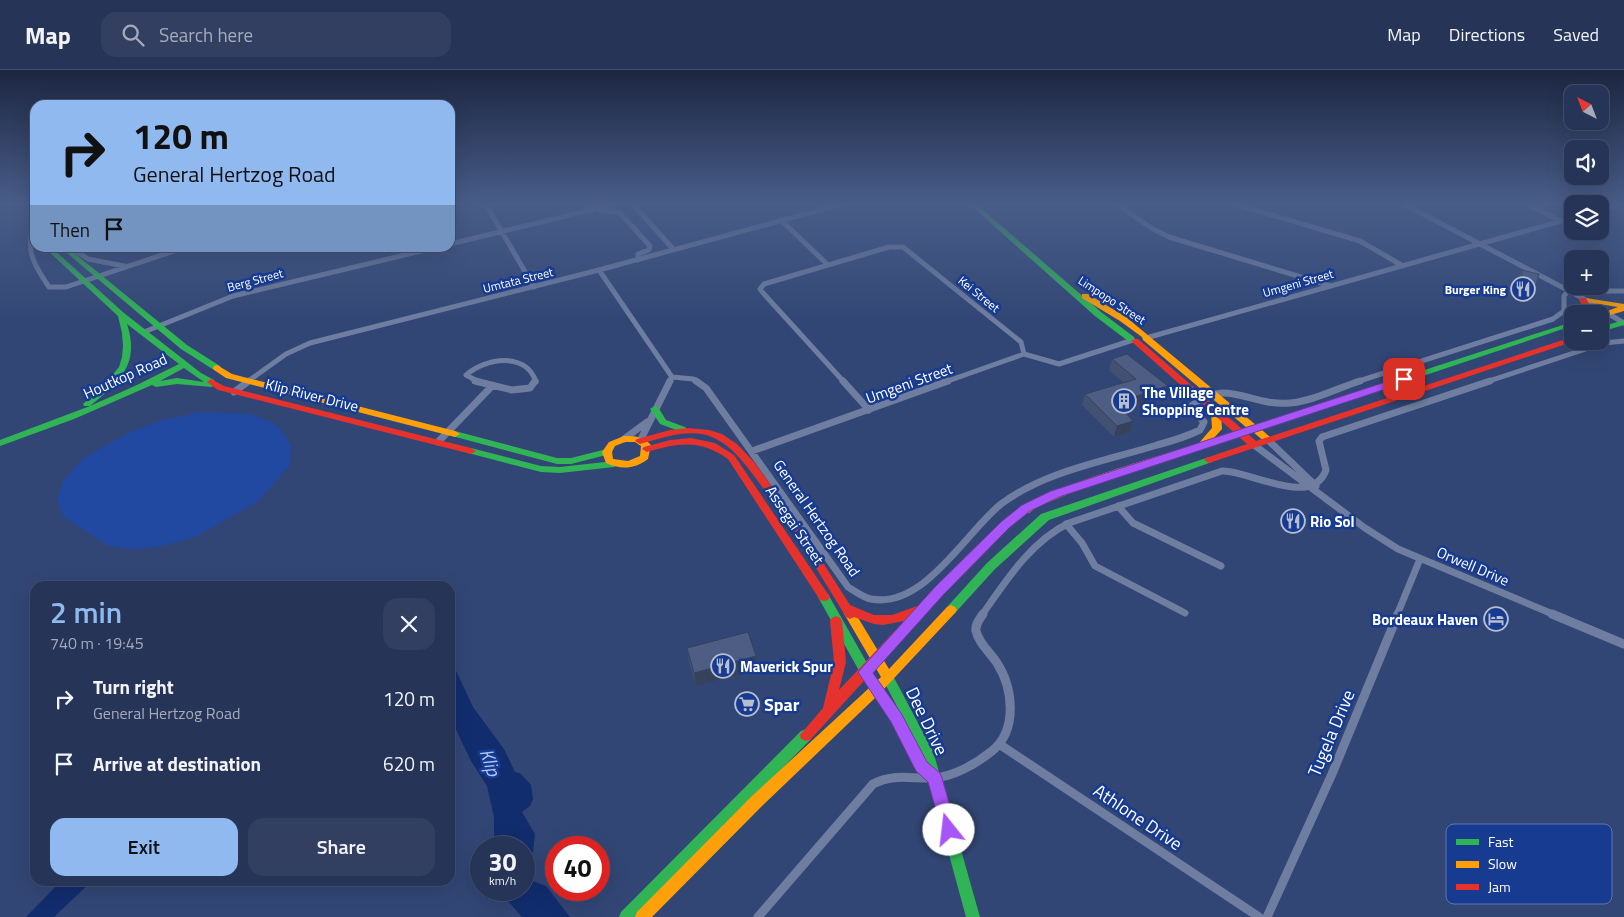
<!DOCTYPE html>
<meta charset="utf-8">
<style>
body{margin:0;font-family:"Titillium Web",sans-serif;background:#323f61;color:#f1f3f6;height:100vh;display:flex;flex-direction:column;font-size:19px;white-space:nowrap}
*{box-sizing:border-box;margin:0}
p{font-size:16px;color:#a4aaba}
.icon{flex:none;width:28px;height:28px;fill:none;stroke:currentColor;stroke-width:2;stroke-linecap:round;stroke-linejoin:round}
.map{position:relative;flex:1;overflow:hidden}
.details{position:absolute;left:30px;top:511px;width:425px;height:305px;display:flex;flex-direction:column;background:#263458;border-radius:15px;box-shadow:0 5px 20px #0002,0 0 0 1px #424f6e}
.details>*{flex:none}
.guide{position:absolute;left:30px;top:30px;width:425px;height:152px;border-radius:15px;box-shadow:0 5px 20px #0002,0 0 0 1px #424f6e;background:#90b9f0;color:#111;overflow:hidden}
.needle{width:32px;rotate:318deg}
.fabs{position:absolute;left:1564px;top:15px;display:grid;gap:10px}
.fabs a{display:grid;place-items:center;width:45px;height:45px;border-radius:10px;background:#263458;box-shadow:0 5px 20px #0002,0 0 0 1px #424f6e;font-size:25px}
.speed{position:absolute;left:470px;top:766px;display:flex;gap:10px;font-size:25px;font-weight:700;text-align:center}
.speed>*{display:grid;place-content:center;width:65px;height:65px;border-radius:50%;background:#263458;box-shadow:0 5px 20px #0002,0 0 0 1px #424f6e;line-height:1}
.speed small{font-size:12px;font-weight:400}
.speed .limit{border:8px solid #d22;background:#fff;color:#111}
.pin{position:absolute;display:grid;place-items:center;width:42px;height:42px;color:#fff;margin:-21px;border-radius:10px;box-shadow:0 2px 8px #0006}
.me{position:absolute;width:55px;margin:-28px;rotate:344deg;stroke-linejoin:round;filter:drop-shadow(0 0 4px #0008)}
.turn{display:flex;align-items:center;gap:18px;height:105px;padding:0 20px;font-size:22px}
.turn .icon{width:65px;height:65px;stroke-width:2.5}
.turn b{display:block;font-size:35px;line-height:42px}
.then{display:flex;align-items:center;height:48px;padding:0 20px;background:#0003;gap:10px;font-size:19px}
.round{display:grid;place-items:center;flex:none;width:52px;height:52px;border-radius:15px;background:#323f61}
.overview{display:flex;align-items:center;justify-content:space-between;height:85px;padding:0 20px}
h1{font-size:30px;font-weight:600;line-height:38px;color:#90b9f0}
.primary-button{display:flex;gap:10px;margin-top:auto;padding:10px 20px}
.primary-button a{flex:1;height:58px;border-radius:15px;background:#90b9f0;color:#111;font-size:20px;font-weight:600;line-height:58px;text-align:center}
.primary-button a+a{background:#323f61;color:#f1f3f6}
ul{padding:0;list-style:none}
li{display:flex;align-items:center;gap:15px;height:65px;padding:0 20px}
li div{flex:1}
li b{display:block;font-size:19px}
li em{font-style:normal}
header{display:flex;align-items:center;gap:30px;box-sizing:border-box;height:70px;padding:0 25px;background:#263458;border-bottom:1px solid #424f6e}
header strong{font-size:24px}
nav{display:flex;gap:28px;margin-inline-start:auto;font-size:18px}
.search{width:350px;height:45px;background:#323f61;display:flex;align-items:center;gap:12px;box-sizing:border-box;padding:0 18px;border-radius:15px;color:#a4aaba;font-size:19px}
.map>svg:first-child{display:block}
.green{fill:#2249a2}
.water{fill:#122d6e}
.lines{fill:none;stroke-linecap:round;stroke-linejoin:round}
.street-far2{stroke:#6f7ea0;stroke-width:5}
.street-far1{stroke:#6f7ea0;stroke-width:7}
.street{stroke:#6f7ea0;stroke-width:9}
.fast{fill:#30b455;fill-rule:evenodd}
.slow{fill:#ff9f0a;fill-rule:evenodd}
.jam{fill:#e5322d;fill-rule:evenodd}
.wall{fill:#425071}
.shaded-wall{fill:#36415c}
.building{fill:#4d5d83;stroke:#36415c}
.route{fill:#a855f7;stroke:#6d37a1}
.labels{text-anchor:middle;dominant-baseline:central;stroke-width:5;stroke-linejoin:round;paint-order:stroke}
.far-street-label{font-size:12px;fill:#fff;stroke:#173b90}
.far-poi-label{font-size:12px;font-weight:bold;fill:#fff;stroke:#173b90;text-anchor:end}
.street-label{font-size:15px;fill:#fff;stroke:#173b90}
.poi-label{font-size:15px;font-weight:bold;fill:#fff;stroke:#173b90;text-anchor:start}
.near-poi-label{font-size:18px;font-weight:bold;fill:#fff;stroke:#173b90;text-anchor:start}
.near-street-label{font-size:18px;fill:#fff;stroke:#173b90}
.near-water-label{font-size:19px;font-style:italic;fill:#b0c6f7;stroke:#173b90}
.key{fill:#173b90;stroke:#5d76b1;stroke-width:1}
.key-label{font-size:14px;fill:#fff}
</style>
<header>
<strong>Map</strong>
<div class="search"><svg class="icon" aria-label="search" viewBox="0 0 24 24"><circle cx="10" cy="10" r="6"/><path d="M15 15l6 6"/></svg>Search here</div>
<nav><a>Map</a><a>Directions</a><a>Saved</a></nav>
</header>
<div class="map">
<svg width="1624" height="847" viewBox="0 0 1624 847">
<rect width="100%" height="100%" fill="#324675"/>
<path class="green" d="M200,342L251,344L277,355L291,375L290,395L257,432L195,467L162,476L135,479L108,476L63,446L57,431L63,411L84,388L130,362L163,350Z"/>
<path class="water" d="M450,588L473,637L504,679L515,702L520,703L531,715L533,729L530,736L522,742L535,764L533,782L529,786C529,795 533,801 533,811L546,816L570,847H522L508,831L503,820H524V778L494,777V747L487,716L471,691L450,647Z
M61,811H92L54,847H26Z"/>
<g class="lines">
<path class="street-far2" d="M485,133L534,217
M632,133L674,180
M1115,133L1153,159L1169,167L1331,216
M1231,133L1360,171L1403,196
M1402,133L1577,225L1624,253
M1525,133L1561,151
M1600,140L1624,134
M585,141L590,136L599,133
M601,141L619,142L650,176L649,180L638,184V190
M35,150C25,180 32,192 49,217H66L183,178
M781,150L828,195
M450,174L620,133
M71,178L88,189L124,196
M599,200L672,307L669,312
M144,262L233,226L434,178
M1146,268L1572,148
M672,307L693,309L698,312
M247,312L286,284L310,273L599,200L846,133
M479,312L466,305C485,288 526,281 536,312
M844,312L764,224L760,219L764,214L889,177H903L1021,272L1024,284
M945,312L1024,284L1059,294L1133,270
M1356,312L1553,249L1564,241V226L1568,221H1624
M1486,312L1604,273L1624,271"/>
<path class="street-far1" d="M475,311L512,320L530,318L535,311
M696,311L706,318L848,517C855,521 864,528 871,529C924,539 965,463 1001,434C1045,401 1106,391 1157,375C1172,371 1186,367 1200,360L1204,352L1190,337C1225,306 1251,337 1290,333C1313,331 1338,318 1360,311
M843,311L869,340
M234,322L249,311
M624,369L647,352
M1268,370L1316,416
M640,371L670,311
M438,372L492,316
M1254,375L1365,458L1398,479L1555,545
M752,381L948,311
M1118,436L1133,453L1221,496
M1066,454L1082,473L1095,496L1185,543
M982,545C1005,512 1031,471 1069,453L1222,401C1249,400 1312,439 1326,400L1319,371L1322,367L1490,311
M1397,545L1420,489"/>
<path class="street" d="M1552,544L1624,574
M999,674L1259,847
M758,847L873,714C894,703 911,709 933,708C953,707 976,694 992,681C1018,660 1013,618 997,593C990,582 979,574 976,561C975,554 979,550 983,544
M1267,847L1332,704L1398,544"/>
<path class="fast" d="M968,133H975L1101,242L1134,267V271H1128L1095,246Z
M45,178H52L124,243L201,303L214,310L215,312L212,317L177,314L156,317L152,315L74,349L0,376V370L90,336H84L83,334L106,313L119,297L122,287L123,276L122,263L118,246ZM127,254L179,294L137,315L90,336C120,312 140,294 127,254ZM184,298L204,312L177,308L160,311Z
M61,178H68L187,275L220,296L221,298L220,300H214L181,279Z
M1624,250V255L1600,262V257Z
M1572,252V256L1372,323L1369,324L1365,321L1366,319Z
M655,336L658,337L666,350L685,357L687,359L685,361H679L660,354L650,339Z
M455,361L557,388H571L607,379L612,382L610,384L571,394H557L452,366L450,364Z
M471,378L541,396L560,397L614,391L619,394L614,397L560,403L541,402L468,383L466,381Z
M1209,387L1214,390L1212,392L1049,450L995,499L955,543L951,545L947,543L945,540L947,537L987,493L1041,444Z
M824,523L828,524L880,616L882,620L880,624L876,625L872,624L818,527L820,524Z
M888,603L892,604L933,681L980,847H966L921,682L882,608L884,604Z
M806,659L811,661L812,665L811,669L636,847H619L621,842L801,661Z"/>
<path class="slow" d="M1082,224H1088L1126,247L1256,355L1366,319L1369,318L1373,321L1372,323L1261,359L1273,370L1271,372H1265L1253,362L1080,419L1037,437L1029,443H1021L1020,440C1032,422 1170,383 1199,373L1212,358L1211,342L1213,340L1216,339L1221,342L1222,359L1213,369L1247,358L1143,270L1142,267L1120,251L1082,228Z
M1586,228L1624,234V241L1600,248L1599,244L1618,237L1586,232Z
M217,295L232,304L455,361L460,364L455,367L226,308L214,300L213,298L214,296Z
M624,366C635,366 643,366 651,375L648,389C635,399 621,400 606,393L602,382L609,372ZM625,372H635L641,376L640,386L628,391L613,389L612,382L615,376Z
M951,535L955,537L957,540L955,543L883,620L900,643L927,693L939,703L941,707L939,711L934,713C910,704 904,670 891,650C886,643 880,635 875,628L762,736L652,847H635L637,842L752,726L881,607L846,547L844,544L846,541L850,539L854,541L889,599L947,537Z"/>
<path class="jam" d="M1580,228H1586L1594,244H1586L1579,230Z
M1569,268H1572V271H1575L1209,393L1204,390L1206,388L1247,374L1131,271L1135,269H1138L1256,371Z
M211,309L224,316L471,378L476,381L471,384L218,320L207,312Z
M689,358L709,360L722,364L737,374L754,392L792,444L850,535L874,545H892L920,535L1001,452L1021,437L1025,436L1030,440L1009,458L944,523L811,669L806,671L801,669L800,665L823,638L834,592L830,551L832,548L836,546L840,548L842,551L846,592L839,620L904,551L883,555L874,554L854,547L850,549L846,547C818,501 790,453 757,410C746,395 732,376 714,368C691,357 663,368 640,374L635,371L637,369L670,360Z
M691,368L715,373L734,385L828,524L830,527L828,530L824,531L820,530L728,389C699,369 679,373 647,382L642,379L644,377L670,370Z"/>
</g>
<path class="wall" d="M1522,200L1536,215L1529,226L1514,221L1516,210Z
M1112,289L1165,326L1123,340L1130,362L1114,367L1082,335L1085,324L1124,313L1109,300Z
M687,578L756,586L757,600L696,616L689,592Z"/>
<path class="shaded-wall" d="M1168,316L1165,326L1120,340L1124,330Z
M1133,351L1130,362L1114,367L1117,356Z
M756,586L757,600L696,616L694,603Z"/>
<path class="building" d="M1522,200L1539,204L1536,215L1521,211Z
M1127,284L1168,316L1124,330L1123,340L1133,351L1117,356L1085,324L1136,309L1112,289Z
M748,562L756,586L694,603L687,578Z"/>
<linearGradient id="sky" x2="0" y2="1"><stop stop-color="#1c2640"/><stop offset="0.53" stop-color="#495d89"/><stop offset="1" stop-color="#495d89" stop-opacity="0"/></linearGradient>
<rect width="1624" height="252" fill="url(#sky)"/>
<path class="route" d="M1404,306L1407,307V312L1059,427L1030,441L1009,458L944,524L873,603L901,643L927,692L940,703L942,708L957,760L954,765L949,768L943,765L928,712L916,701L891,652L858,602L935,517L1001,452L1022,435L1051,421Z"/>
<defs>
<g id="restaurant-ring" transform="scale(1.25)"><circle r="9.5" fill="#173b90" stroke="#b7becf" stroke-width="1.5"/><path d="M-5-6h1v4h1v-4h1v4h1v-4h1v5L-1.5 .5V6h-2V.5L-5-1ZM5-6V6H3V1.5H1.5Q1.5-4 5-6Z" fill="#b7becf"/></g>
<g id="building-ring" transform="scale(1.25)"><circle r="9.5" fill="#173b90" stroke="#b7becf" stroke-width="1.5"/><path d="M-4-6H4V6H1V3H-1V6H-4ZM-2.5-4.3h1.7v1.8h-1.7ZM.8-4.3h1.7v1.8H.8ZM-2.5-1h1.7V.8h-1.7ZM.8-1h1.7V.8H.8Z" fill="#b7becf"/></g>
<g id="hotel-ring" transform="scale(1.25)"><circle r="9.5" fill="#173b90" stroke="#b7becf" stroke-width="1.5"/><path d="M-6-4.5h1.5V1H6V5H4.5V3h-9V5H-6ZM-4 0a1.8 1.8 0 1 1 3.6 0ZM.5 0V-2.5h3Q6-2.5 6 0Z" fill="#b7becf"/></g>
<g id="supermarket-ring" transform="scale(1.25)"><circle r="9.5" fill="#173b90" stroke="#b7becf" stroke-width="1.5"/><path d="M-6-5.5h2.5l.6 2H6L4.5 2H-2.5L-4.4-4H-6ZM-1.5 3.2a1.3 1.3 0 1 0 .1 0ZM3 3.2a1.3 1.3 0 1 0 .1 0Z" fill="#b7becf"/></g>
</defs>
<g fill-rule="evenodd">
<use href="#restaurant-ring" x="1523" y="219"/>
<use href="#building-ring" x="1124" y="331"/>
<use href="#restaurant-ring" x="1293" y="451"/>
<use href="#hotel-ring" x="1496" y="549"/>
<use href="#restaurant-ring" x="723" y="596"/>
<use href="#supermarket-ring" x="747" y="634"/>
</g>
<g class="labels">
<g class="far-street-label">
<text transform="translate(255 210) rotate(-15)">Berg Street</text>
<text transform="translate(518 210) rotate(-14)">Umtata Street</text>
<text transform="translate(1298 213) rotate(-16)">Umgeni Street</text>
<text transform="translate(979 224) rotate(39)">Kei Street</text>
<text transform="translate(1112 230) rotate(33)">Limpopo Street</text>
</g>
<g class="far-poi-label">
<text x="1506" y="219">Burger King</text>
</g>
<g class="street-label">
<text transform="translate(125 306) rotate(-24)">Houtkop Road</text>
<text transform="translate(909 313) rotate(-20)">Umgeni Street</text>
<text transform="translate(312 325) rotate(14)">Klip River Drive</text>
<text transform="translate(817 448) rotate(55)">General Hertzog Road</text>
<text transform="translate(795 455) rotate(56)">Assegai Street</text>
<text transform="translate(1473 496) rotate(23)">Orwell Drive</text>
</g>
<g class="poi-label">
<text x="1142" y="322">The Village<tspan x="1142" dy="17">Shopping Centre</tspan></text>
<text x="1310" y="451">Rio Sol</text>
<text x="1478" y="549" text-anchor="end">Bordeaux Haven</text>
<text x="740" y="596">Maverick Spur</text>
</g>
<g class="near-poi-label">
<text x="764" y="634">Spar</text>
</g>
<g class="near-street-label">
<text transform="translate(927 651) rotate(64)">Dee Drive</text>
<text transform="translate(1331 663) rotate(-67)">Tugela Drive</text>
<text transform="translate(1138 747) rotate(34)">Athlone Drive</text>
</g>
<g class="near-water-label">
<text transform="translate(491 692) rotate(71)">Klip</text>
</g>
</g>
<rect x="1446" y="754" width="166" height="80" rx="8" class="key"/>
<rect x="1456" y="769" width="23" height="6" fill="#30b455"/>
<rect x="1456" y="791" width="23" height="7" fill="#ff9f0a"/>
<rect x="1456" y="814" width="23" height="6" fill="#e5322d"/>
<g class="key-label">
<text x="1488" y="777">Fast</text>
<text x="1488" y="799">Slow</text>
<text x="1488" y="822">Jam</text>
</g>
</svg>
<div class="fabs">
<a><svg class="needle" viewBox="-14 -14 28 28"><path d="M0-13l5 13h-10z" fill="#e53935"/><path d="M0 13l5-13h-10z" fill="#a4aaba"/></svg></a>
<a><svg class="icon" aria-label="sound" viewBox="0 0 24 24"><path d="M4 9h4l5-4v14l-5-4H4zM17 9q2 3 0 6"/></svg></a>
<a><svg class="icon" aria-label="layers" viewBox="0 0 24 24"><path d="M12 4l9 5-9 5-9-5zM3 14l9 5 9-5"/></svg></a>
<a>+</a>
<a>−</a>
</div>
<div class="speed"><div>30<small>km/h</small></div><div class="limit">40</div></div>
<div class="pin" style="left:1404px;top:309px;background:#d93025"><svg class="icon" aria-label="arrive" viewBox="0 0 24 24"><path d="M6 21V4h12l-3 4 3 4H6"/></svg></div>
<svg class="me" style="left:949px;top:760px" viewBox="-20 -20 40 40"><circle r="19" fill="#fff"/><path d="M0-13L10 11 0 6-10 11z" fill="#a855f7"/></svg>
<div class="guide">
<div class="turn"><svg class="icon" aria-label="right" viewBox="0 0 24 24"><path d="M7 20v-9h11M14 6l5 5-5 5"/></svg><div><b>120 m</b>General Hertzog Road</div></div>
<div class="then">Then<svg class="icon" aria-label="arrive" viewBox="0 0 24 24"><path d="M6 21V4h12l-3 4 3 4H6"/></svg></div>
</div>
<section class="details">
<div class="overview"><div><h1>2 min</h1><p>740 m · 19:45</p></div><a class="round"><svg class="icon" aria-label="close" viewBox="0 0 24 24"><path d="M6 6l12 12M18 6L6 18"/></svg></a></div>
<ul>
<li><svg class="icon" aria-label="right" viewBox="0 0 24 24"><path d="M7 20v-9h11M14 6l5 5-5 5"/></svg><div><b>Turn right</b><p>General Hertzog Road</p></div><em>120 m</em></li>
<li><svg class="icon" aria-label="arrive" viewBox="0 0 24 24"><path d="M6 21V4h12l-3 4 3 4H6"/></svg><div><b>Arrive at destination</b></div><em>620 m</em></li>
</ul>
<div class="primary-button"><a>Exit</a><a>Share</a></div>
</section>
</div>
